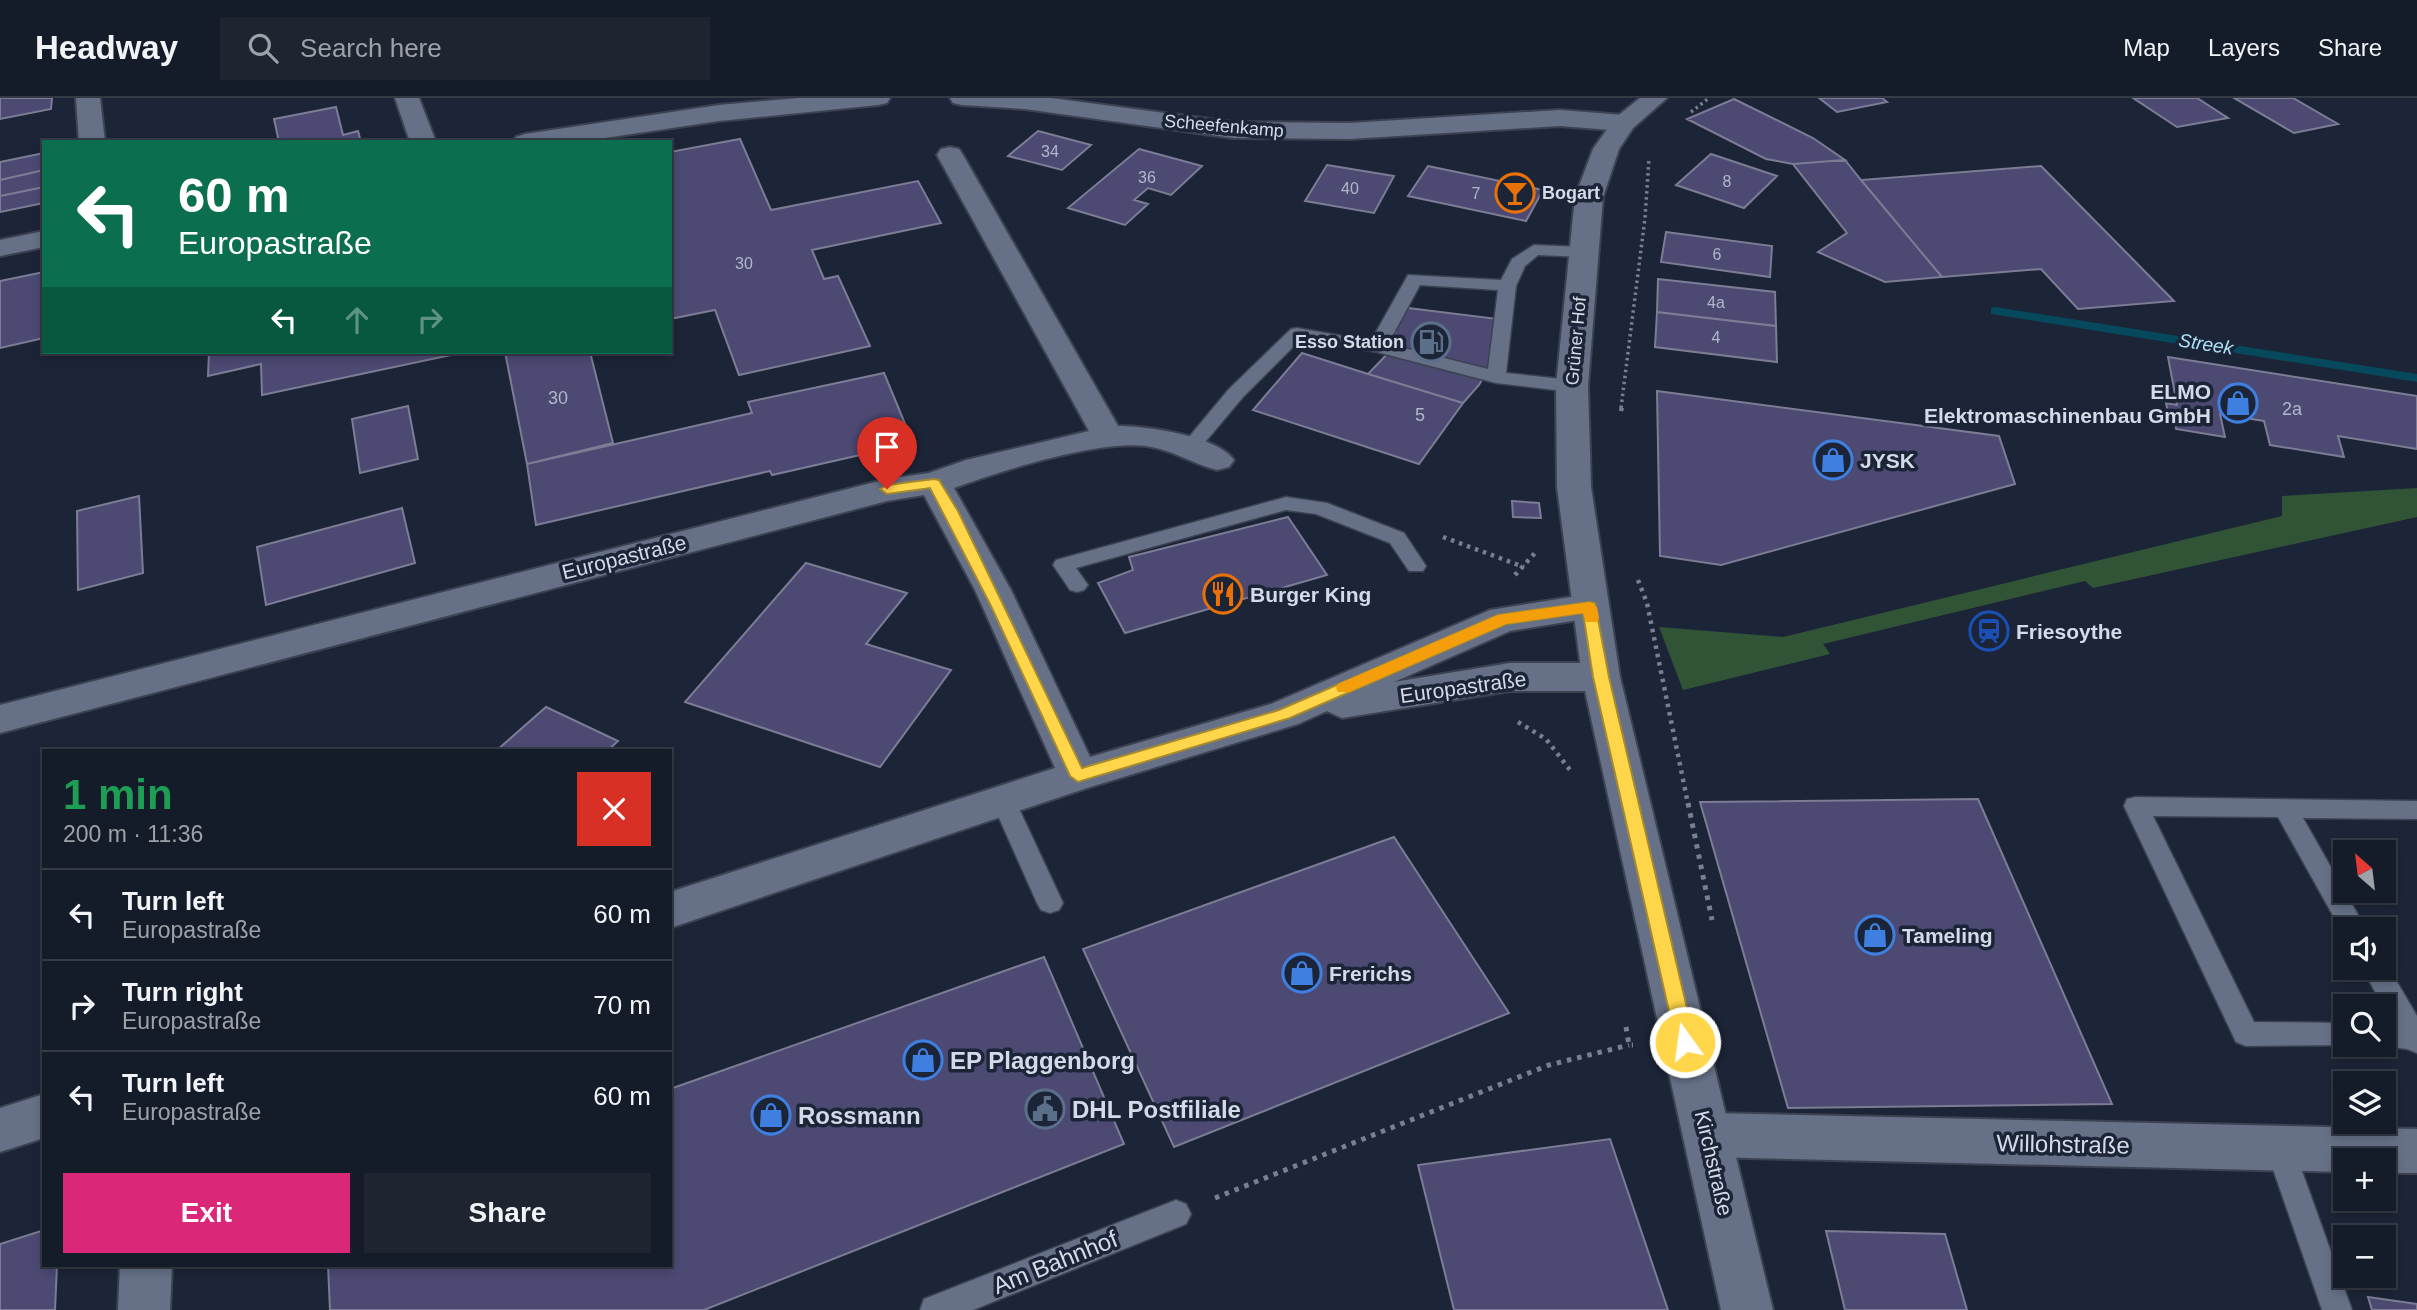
<!DOCTYPE html>
<meta charset="utf-8">
<style>
body{margin:0;font-family:Arial,sans-serif;background:#1e2531;color:#f1f3f6;height:100vh;display:flex;flex-direction:column;font-size:26px;white-space:nowrap}
*{box-sizing:border-box;margin:0}
p{font-size:23px;color:#9da1a8}
.icon{flex:none;width:38px;height:38px;fill:none;stroke:currentColor;stroke-width:2;stroke-linecap:round;stroke-linejoin:round}
.map{position:relative;flex:1;overflow:hidden}
.drawer{position:absolute;left:42px;top:651px;width:630px;height:518px;display:flex;flex-direction:column;background:#151c29;border-radius:0px;box-shadow:0 4px 10px #0003,0 0 0 2px #343a46}
.drawer>*{flex:none}
.banner{position:absolute;left:42px;top:42px;width:630px;height:214px;border-radius:0px;box-shadow:0 4px 10px #0003,0 0 0 2px #343a46;background:#0b6e4f;color:#fff;overflow:hidden}
.needle{width:46px;rotate:332deg}
.buttons{position:absolute;left:2333px;top:742px;display:grid;gap:14px}
.buttons a{display:grid;place-items:center;width:63px;height:63px;border-radius:0px;background:#151c29;box-shadow:0 4px 10px #0003,0 0 0 2px #343a46;font-size:35px}
.pin{position:absolute;display:grid;place-items:center;width:60px;height:60px;color:#fff;margin:-72px -30px;border-radius:50% 50% 50% 0;rotate:-45deg;box-shadow:0 0 7px #0007}
.pin .icon{rotate:45deg}
.me{position:absolute;width:77px;margin:-38px;rotate:346deg;stroke-linejoin:round;filter:drop-shadow(0 0 5px #0008)}
.turn{display:flex;align-items:center;gap:24px;height:147px;padding:0 21px;font-size:32px}
.turn .icon{width:91px;height:91px;stroke-width:2.5}
.turn b{display:block;font-size:49px;line-height:60px}
.lanes{display:flex;align-items:center;height:66px;padding:0 21px;background:#0003;justify-content:center;gap:35px;direction:ltr}
.lanes .off{opacity:.35}
.round{display:grid;place-items:center;flex:none;width:74px;height:74px;border-radius:0px;background:#1e2531}
.head{display:flex;align-items:center;justify-content:space-between;height:119px;padding:0 21px}
h1{font-size:42px;font-weight:800;line-height:52px;color:#1e9e55}
.action{display:flex;gap:14px;margin-top:auto;padding:14px 21px}
.action a{flex:1;height:80px;border-radius:0px;background:#db2777;color:#fff;font-size:28px;font-weight:800;line-height:80px;text-align:center}
.action a+a{background:#1e2531;color:#f1f3f6}
ul{padding:0;list-style:none}
li{display:flex;align-items:center;gap:21px;height:91px;padding:0 21px;border-top:2px solid #343a46}
li div{flex:1}
li b{display:block;font-size:26px}
li em{font-style:normal}
header{display:flex;align-items:center;gap:42px;box-sizing:border-box;height:98px;padding:0 35px;background:#151c29;border-bottom:2px solid #343a46}
header strong{font-size:33px}
nav{display:flex;gap:38px;margin-inline-start:auto;font-size:24px}
.search{width:490px;height:63px;background:#1e2531;display:flex;align-items:center;gap:18px;box-sizing:border-box;padding:0 24px;border-radius:0px;color:#9da1a8;font-size:26px}
.map>svg:first-child{display:block}
.green{fill:#315437}
.lines{fill:none;stroke-linecap:round;stroke-linejoin:round}
.stream{fill:#06485c;fill-rule:evenodd}
.building{fill:#4c4973;stroke:#7d7c95;stroke-width:2}
.lane-casing{stroke:#3c4252;stroke-width:3}
.street-casing{stroke:#3c4252;stroke-width:4}
.secondary-casing{stroke:#3c4252;stroke-width:4}
.path-far2{stroke:#787f8f;stroke-width:3.5;stroke-dasharray:2.5 3.5;stroke-linecap:butt}
.path-far1{stroke:#787f8f;stroke-width:4.5;stroke-dasharray:3.5 5;stroke-linecap:butt}
.path{stroke:#787f8f;stroke-width:5;stroke-dasharray:4.5 6;stroke-linecap:butt}
.lane{fill:#667187;fill-rule:evenodd}
.street{fill:#667187;fill-rule:evenodd}
.secondary{fill:#667187;fill-rule:evenodd}
.route{fill:#ffd54a;stroke:#a68a30;stroke-width:2}
.slow{fill:#f59e0b}
.labels{text-anchor:middle;dominant-baseline:central;stroke-width:7;stroke-linejoin:round;paint-order:stroke}
.far-number-label{font-size:16px;fill:#b2b6ca}
.far-street-label{font-size:18px;fill:#d4dae7;stroke:#1c2537}
.far-poi-label{font-size:18px;font-weight:bold;fill:#d4dae7;stroke:#1c2537;text-anchor:start}
.number-label{font-size:18px;fill:#b2b6ca}
.far-water-label{font-size:19px;font-style:italic;fill:#afe1f7;stroke:#1c2537}
.poi-label{font-size:21px;font-weight:bold;fill:#d4dae7;stroke:#1c2537;text-anchor:start}
.street-label{font-size:21px;fill:#d4dae7;stroke:#1c2537}
.near-poi-label{font-size:24px;font-weight:bold;fill:#d4dae7;stroke:#1c2537;text-anchor:start}
.near-street-label{font-size:24px;fill:#d4dae7;stroke:#1c2537}
</style>
<header>
<strong>Headway</strong>
<div class="search"><svg class="icon" aria-label="search" viewBox="0 0 24 24"><circle cx="10" cy="10" r="6"/><path d="M15 15l6 6"/></svg>Search here</div>
<nav><a>Map</a><a>Layers</a><a>Share</a></nav>
</header>
<div class="map">
<svg width="2417" height="1212" viewBox="0 0 2417 1212">
<rect width="100%" height="100%" fill="#1c2537"/>
<path class="green" d="M2417,390V419L2093,490L2085,483L1823,546L1830,556L1683,592L1659,529L1783,539L2282,418V398Z"/>
<g class="lines">
<path class="stream" d="M1995,209L2417,276V284L1991,216V210Z"/>
</g>
<path class="building" d="M0,0H52L51,11L0,21Z
M1819,0H1882L1887,4L1837,14Z
M2133,0H2197L2228,20L2177,29Z
M2234,0H2293L2338,26L2294,35Z
M1734,1L1813,40L1845,62L1793,66L1766,61L1687,21Z
M336,9L343,37L358,33L361,44H279L274,21Z
M1038,33L1091,47L1062,72L1008,58Z
M740,41L771,112L918,83L941,125L812,152L824,181L838,178L870,248L739,277L715,212L670,221V54Z
M1139,51L1202,68L1171,97L1148,90L1134,102L1148,106L1125,127L1068,110Z
M44,55V72L0,82V64Z
M1711,56L1777,78L1744,110L1676,87Z
M1845,62L1861,82L1942,179L1885,184L1818,154L1847,135L1793,66Z
M1327,67L1394,78L1374,115L1305,103Z
M1428,68L1543,92L1526,123L1408,98Z
M2041,68L2174,203L2078,211L2041,171L1942,179L1861,82Z
M44,72V89L0,98V82Z
M44,89V105L0,114V98Z
M1666,134L1772,148L1770,179L1661,164Z
M44,174V240L0,250V183Z
M1658,181L1775,194L1776,228L1657,214Z
M1400,209L1498,221L1490,268L1479,287L1463,305L1368,276L1392,251Z
M1657,214L1776,228L1777,264L1655,249Z
M209,254H450L451,257L262,297L261,266L208,278Z
M505,254H590L613,345L527,366Z
M1302,255L1368,276L1463,305L1419,366L1253,312Z
M2168,259L2417,298V351L2338,338L2344,359L2270,347L2264,323L2220,316L2225,339L2176,331L2175,320L2169,319L2166,305L2177,307Z
M884,275L913,345L772,377L770,373L536,427L527,366L752,315L748,304Z
M1657,293L1999,338L2015,386L1721,467L1660,458Z
M408,308L418,361L360,375L352,321Z
M139,398L143,475L78,492L77,413Z
M1512,403L1539,405L1541,420L1513,419Z
M402,410L415,465L266,507L257,449Z
M1288,419L1327,477L1125,535L1098,485L1133,472L1129,459Z
M806,465L907,495L866,546L951,572L880,669L685,604Z
M546,609L618,643L607,653H496Z
M1978,701L2112,1006L1788,1010L1700,704Z
M1394,739L1509,915L1174,1049L1083,851Z
M1044,859L1124,1046L704,1212H330L328,1167H670V991Z
M1610,1041L1668,1212H1454L1418,1067Z
M44,1132V1167H57L55,1212H0V1146Z
M1826,1133L1945,1136L1967,1212H1845Z
M2368,1199L2417,1206V1212H2372Z"/>
<g class="lines">
<g class="lane-casing">
<path id="lane" d="M1534,147L1584,149L1592,154L1584,159L1538,157L1525,168L1516,188L1506,275L1572,282L1581,288L1579,292L1572,294L1496,285L1377,254L1301,241L1243,299L1196,355H1182L1179,351L1229,291L1291,231L1297,230L1371,243L1408,177L1501,182L1512,161ZM1420,187L1498,192L1488,271L1388,246Z
M1286,399L1327,405L1404,435L1426,468L1423,473H1409L1390,445L1316,416L1286,412L1076,470L1088,487L1084,492L1077,494L1070,492L1053,467L1056,462Z
M1003,693L1011,695L1015,702L1063,805L1059,812L1050,815L1041,812L1037,805L991,702L995,695Z
M2136,699L2417,703V721L2303,720L2366,831H2345V839L2278,719L2153,718L2254,924L2345,925V947H2351L2246,948L2236,944L2124,708L2127,701Z
M2384,862L2417,918V955L2407,951L2375,947H2384V926H2393L2362,870H2384Z
M2280,1038L2290,1042L2294,1051L2352,1212H2322L2266,1051L2270,1042Z
M1176,1102L1186,1106L1191,1116L1186,1126L973,1212H920L924,1201Z"/>
</g>
<g class="street-casing">
<path id="street" d="M76,0H100L105,44H79Z
M395,0H419L436,44H410Z
M798,0H890L887,5L878,7L719,23L578,44H512L516,39L525,36L719,7Z
M950,0H1051L1233,24L1350,25L1560,12L1624,17L1633,20L1637,25L1633,30L1624,33L1560,28L1350,41L1233,40L1025,11L962,7L953,5Z
M950,49L959,51L963,57L1118,328C1146,328 1218,338 1234,362L1229,369L1217,372C1193,366 1171,351 1146,348C1098,342 1000,373 954,390L1011,492L1090,659L1271,606L1490,512L1590,496L1603,500L1608,509L1603,518L1510,533L1394,584L1510,565H1601L1614,569L1620,579L1614,589L1601,593H1510L1342,620L1327,613L1298,626L1087,690L670,830V794L1055,670L975,492L924,397L887,403L0,635V607L887,381L929,375L966,362L1089,333L937,57L941,51Z
M44,133V149L0,158V142Z
M44,996V1040L0,1054V1010Z
M1709,1015L2417,1031V1075H2384V1062H2345V1074L1709,1059L1692,1053L1685,1037L1692,1021Z
M120,1167H172L170,1212H118Z"/>
</g>
<g class="secondary-casing">
<path id="secondary" d="M1640,0H1667L1633,30L1619,51L1603,99L1588,288L1591,389L1620,579L1773,1212H1721L1582,579L1557,389L1556,288L1575,99L1593,51L1615,20Z"/>
</g>
<path class="path-far2" d="M1691,14L1709,0
M1621,310L1645,120L1649,61"/>
<path class="path-far1" d="M1621,313L1622,309
M1443,439L1524,469
M1515,477L1535,455
M1638,482L1647,505L1688,706
M1518,624L1546,641L1570,672"/>
<path class="path" d="M1688,705L1712,822
M1626,929L1629,947H1633
M1215,1100L1549,967L1629,947"/>
<use href="#lane" class="lane"/>
<use href="#street" class="street"/>
<use href="#secondary" class="secondary"/>
</g>
<path class="route" d="M934,381L939,382L958,413L1082,670L1279,612L1498,517L1590,504L1595,505L1609,579L1695,944L1692,950L1685,953L1679,950L1676,944L1593,579L1583,515L1506,526L1290,620L1078,684L1070,678L991,508L930,390L887,396L880,391L887,387Z"/>
<path class="slow" d="M1590,504L1597,509L1599,520L1597,524H1586L1583,515L1506,526L1349,594H1338L1336,590L1338,586L1498,517Z"/>
<defs>
<g id="bar-ring" transform="scale(2.0125)"><circle r="9.5" fill="#1c2537" stroke="#e8710a" stroke-width="1.5"/><path d="M-6-5H6L.8 .8V4.5H3.5V6h-7V4.5H-.8V.8Z" fill="#e8710a"/></g>
<g id="fuel-ring" transform="scale(2.0125)"><circle r="9.5" fill="#1c2537" stroke="#5c6f8a" stroke-width="1.5"/><path d="M-5.5-6h7V0h2V4h1.3V-2.5L3-4.5l.8-.8L6-3V5H2.5V1h-1V6h-7ZM-4.2-4.7v3.2H.2V-4.7Z" fill="#5c6f8a"/></g>
<g id="shop-ring" transform="scale(2.0125)"><circle r="9.5" fill="#1c2537" stroke="#3f7fe0" stroke-width="1.5"/><path d="M-5-2.5h2.3a2.7 3.5 0 0 1 5.4 0H5L5.5 6h-11ZM-1.5-2.5h3a1.5 2.3 0 0 0-3 0Z" fill="#3f7fe0"/></g>
<g id="restaurant-ring" transform="scale(2.0125)"><circle r="9.5" fill="#1c2537" stroke="#e8710a" stroke-width="1.5"/><path d="M-5-6h1v4h1v-4h1v4h1v-4h1v5L-1.5 .5V6h-2V.5L-5-1ZM5-6V6H3V1.5H1.5Q1.5-4 5-6Z" fill="#e8710a"/></g>
<g id="station-ring" transform="scale(2.0125)"><circle r="9.5" fill="#1c2537" stroke="#1a4fb4" stroke-width="1.5"/><path d="M-3-6H3Q5-6 5-4V2Q5 4 3 4L4.5 6H3L1.5 4h-3L-3 6H-4.5L-3 4Q-5 4-5 2V-4Q-5-6-3-6ZM-3.5-4v3h7v-3ZM-3.5 1v1.5H-2V1ZM2 1v1.5H3.5V1Z" fill="#1a4fb4"/></g>
<g id="civic-ring" transform="scale(2.0125)"><circle r="9.5" fill="#1c2537" stroke="#5c6f8a" stroke-width="1.5"/><path d="M-.6-6.5H3V-4.5H.6V-3L4-1V1h2V6H-6V1h2V-1L-.6-3ZM-1.2 2.5V6h2.4V2.5Z" fill="#5c6f8a"/></g>
</defs>
<g fill-rule="evenodd">
<use href="#bar-ring" x="1515" y="95"/>
<use href="#fuel-ring" x="1431" y="244"/>
<use href="#shop-ring" x="2238" y="305"/>
<use href="#shop-ring" x="1833" y="362"/>
<use href="#restaurant-ring" x="1223" y="496"/>
<use href="#station-ring" x="1989" y="533"/>
<use href="#shop-ring" x="1875" y="837"/>
<use href="#shop-ring" x="1302" y="875"/>
<use href="#shop-ring" x="923" y="962"/>
<use href="#civic-ring" x="1045" y="1011"/>
<use href="#shop-ring" x="771" y="1017"/>
</g>
<g class="labels">
<g class="far-number-label">
<text x="1050" y="53">34</text>
<text x="1147" y="79">36</text>
<text x="1727" y="83">8</text>
<text x="1350" y="90">40</text>
<text x="1476" y="95">7</text>
<text x="1717" y="156">6</text>
<text x="744" y="165">30</text>
<text x="1716" y="204">4a</text>
<text x="1716" y="239">4</text>
</g>
<g class="far-street-label">
<text transform="translate(1224 28) rotate(5)">Scheefenkamp</text>
<text transform="translate(1576 243) rotate(-85)">Grüner Hof</text>
</g>
<g class="far-poi-label">
<text x="1542" y="95">Bogart</text>
<text x="1404" y="244" text-anchor="end">Esso Station</text>
</g>
<g class="number-label">
<text x="558" y="300">30</text>
<text x="2292" y="311">2a</text>
<text x="1420" y="317">5</text>
</g>
<g class="far-water-label">
<text transform="translate(2206 246) rotate(9)">Streek</text>
</g>
<g class="poi-label">
<text x="2211" y="293" text-anchor="end">ELMO<tspan x="2211" dy="24">Elektromaschinenbau GmbH</tspan></text>
<text x="1860" y="362">JYSK</text>
<text x="1250" y="496">Burger King</text>
<text x="2016" y="533">Friesoythe</text>
<text x="1902" y="837">Tameling</text>
<text x="1329" y="875">Frerichs</text>
</g>
<g class="street-label">
<text transform="translate(624 459) rotate(-14)">Europastraße</text>
<text transform="translate(1463 589) rotate(-8)">Europastraße</text>
<text transform="translate(1714 1065) rotate(77)">Kirchstraße</text>
</g>
<g class="near-poi-label">
<text x="950" y="962">EP Plaggenborg</text>
<text x="1072" y="1011">DHL Postfiliale</text>
<text x="798" y="1017">Rossmann</text>
</g>
<g class="near-street-label">
<text transform="translate(2063 1046) rotate(1)">Willohstraße</text>
<text transform="translate(1055 1164) rotate(-22)">Am Bahnhof</text>
</g>
</g>
</svg>
<div class="buttons">
<a><svg class="needle" viewBox="-14 -14 28 28"><path d="M0-13l5 13h-10z" fill="#e53935"/><path d="M0 13l5-13h-10z" fill="#9da1a8"/></svg></a>
<a><svg class="icon" aria-label="sound" viewBox="0 0 24 24"><path d="M4 9h4l5-4v14l-5-4H4zM17 9q2 3 0 6"/></svg></a>
<a><svg class="icon" aria-label="search" viewBox="0 0 24 24"><circle cx="10" cy="10" r="6"/><path d="M15 15l6 6"/></svg></a>
<a><svg class="icon" aria-label="layers" viewBox="0 0 24 24"><path d="M12 4l9 5-9 5-9-5zM3 14l9 5 9-5"/></svg></a>
<a>+</a>
<a>−</a>
</div>
<div class="pin" style="left:887px;top:391px;background:#d93025"><svg class="icon" aria-label="arrive" viewBox="0 0 24 24"><path d="M6 21V4h12l-3 4 3 4H6"/></svg></div>
<svg class="me" style="left:1685px;top:944px" viewBox="-20 -20 40 40"><circle r="17" fill="#ffd54a" stroke="#fff" stroke-width="3"/><path d="M0-11L8 9 0 5-8 9z" fill="#fff"/></svg>
<div class="banner">
<div class="turn"><svg class="icon" aria-label="left" viewBox="0 0 24 24"><path d="M17 20v-9H6M10 6l-5 5 5 5"/></svg><div><b>60 m</b>Europastraße</div></div>
<div class="lanes"><svg class="icon" aria-label="left" viewBox="0 0 24 24"><path d="M17 20v-9H6M10 6l-5 5 5 5"/></svg><svg class="icon off" aria-label="ahead" viewBox="0 0 24 24"><path d="M12 20V5M6 11l6-6 6 6"/></svg><svg class="icon off" aria-label="right" viewBox="0 0 24 24"><path d="M7 20v-9h11M14 6l5 5-5 5"/></svg></div>
</div>
<section class="drawer">
<div class="head"><div><h1>1 min</h1><p>200 m · 11:36</p></div><a class="round" style="background:#d93025;color:#fff"><svg class="icon" aria-label="close" viewBox="0 0 24 24"><path d="M6 6l12 12M18 6L6 18"/></svg></a></div>
<ul>
<li><svg class="icon" aria-label="left" viewBox="0 0 24 24"><path d="M17 20v-9H6M10 6l-5 5 5 5"/></svg><div><b>Turn left</b><p>Europastraße</p></div><em>60 m</em></li>
<li><svg class="icon" aria-label="right" viewBox="0 0 24 24"><path d="M7 20v-9h11M14 6l5 5-5 5"/></svg><div><b>Turn right</b><p>Europastraße</p></div><em>70 m</em></li>
<li><svg class="icon" aria-label="left" viewBox="0 0 24 24"><path d="M17 20v-9H6M10 6l-5 5 5 5"/></svg><div><b>Turn left</b><p>Europastraße</p></div><em>60 m</em></li>
</ul>
<div class="action"><a>Exit</a><a>Share</a></div>
</section>
</div>
